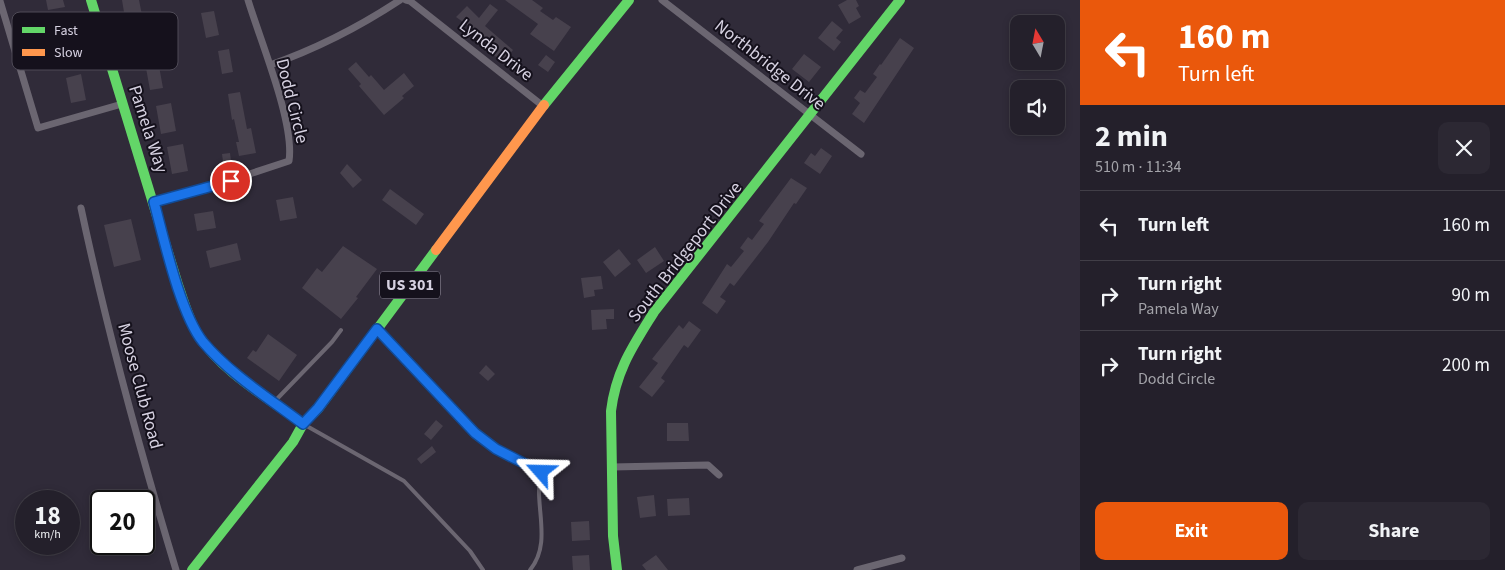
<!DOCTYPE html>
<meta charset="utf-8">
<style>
body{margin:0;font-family:"Source Sans 3",sans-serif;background:#2c2833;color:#f1f3f6;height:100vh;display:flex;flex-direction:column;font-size:19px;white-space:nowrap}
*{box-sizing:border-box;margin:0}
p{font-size:16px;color:#a3a3a9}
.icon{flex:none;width:28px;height:28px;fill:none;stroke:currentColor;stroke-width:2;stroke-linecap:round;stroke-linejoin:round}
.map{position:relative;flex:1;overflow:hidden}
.details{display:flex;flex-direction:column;background:#24202b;width:425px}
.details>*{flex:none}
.top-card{background:#ea580c;color:#fff;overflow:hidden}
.needle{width:32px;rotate:350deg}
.controls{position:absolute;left:1010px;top:15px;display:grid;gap:10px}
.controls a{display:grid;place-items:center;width:55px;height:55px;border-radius:10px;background:#24202b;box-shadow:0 2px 8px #0003,0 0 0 1px #413e47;font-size:25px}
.speed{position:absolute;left:15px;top:490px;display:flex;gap:10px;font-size:25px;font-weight:700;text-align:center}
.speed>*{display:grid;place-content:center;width:65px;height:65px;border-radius:50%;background:#24202b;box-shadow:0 2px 8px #0003,0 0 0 1px #413e47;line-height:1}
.speed small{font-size:12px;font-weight:400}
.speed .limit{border:2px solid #111;border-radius:8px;background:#fff;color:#111}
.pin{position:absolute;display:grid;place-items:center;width:42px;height:42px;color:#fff;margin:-21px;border:2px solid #fff;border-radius:50%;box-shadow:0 1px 5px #0007}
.me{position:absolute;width:55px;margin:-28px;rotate:295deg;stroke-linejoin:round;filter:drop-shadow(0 0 4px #0008)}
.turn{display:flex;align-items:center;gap:18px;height:105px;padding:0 15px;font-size:22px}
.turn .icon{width:65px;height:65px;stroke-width:2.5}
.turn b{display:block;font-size:35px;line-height:42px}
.round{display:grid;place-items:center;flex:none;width:52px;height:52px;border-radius:10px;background:#2c2833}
.head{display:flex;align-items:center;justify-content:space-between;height:85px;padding:0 15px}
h1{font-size:30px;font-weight:700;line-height:38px}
.action{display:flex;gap:10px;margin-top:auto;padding:10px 15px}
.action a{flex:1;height:58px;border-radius:10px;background:#ea580c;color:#fff;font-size:20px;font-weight:700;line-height:58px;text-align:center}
.action a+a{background:#2c2833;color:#f1f3f6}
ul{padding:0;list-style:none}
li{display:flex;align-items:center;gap:15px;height:70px;padding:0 15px;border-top:1px solid #413e47}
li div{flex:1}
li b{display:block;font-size:19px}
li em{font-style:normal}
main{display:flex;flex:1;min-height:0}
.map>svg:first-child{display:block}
.building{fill:#47414d}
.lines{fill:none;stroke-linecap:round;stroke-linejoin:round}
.lane{stroke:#6b6671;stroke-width:4}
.street{stroke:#6b6671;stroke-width:7}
.fast{stroke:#63d668;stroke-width:10}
.slow{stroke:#ff974d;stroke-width:10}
.route-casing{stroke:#114b97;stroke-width:12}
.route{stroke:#1a73e8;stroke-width:9}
.labels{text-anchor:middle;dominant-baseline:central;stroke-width:4;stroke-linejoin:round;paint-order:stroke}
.shield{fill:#15111c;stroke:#9c97a6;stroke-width:1}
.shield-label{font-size:16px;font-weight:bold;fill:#d6d1e1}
.street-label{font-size:18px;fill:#d6d1e1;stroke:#15111c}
.key{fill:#15111c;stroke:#4f4b57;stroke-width:1}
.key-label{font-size:14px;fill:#d6d1e1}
</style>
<main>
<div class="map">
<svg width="1080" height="570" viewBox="0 0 1080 570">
<rect width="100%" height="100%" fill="#302b39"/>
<path class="building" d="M46,0H63L65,7L48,10Z
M122,0H139L142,15L125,18Z
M505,0H532L543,8L540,11L553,20L556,17L571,27L554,51L530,34L538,24Z
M847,0H856L859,6L856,8L861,17L849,24L838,5Z
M490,4L498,10L485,26L513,50L503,62L483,47L488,40L456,17L467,6L479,18Z
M214,11L219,35L206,38L201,13Z
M832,21L843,30L836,38L841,42L834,51L818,38Z
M900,38L914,48L864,123L852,114L860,103L854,98L860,90L865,93L877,77L873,74L880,64L881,65Z
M229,49L233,72L222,74L218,51Z
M804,54L821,67L809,82L792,69Z
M546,55L555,62L548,72L538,65Z
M356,62L369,77L371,75L384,90L404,73L414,86L402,96L404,98L384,115L359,86L361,84L348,69Z
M159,66L163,88L150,90L146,68Z
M81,74L86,100L71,103L66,78Z
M240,92L247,129L251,128L256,153L239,156L236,142H239L234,119L232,120L228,94Z
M171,103L176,131L161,134L156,106Z
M183,144L188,171L172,174L167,147Z
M821,148L832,156L820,174L804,163L811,153L815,156Z
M230,153L232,168L224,169L222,154Z
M347,164L362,180L353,188L340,173Z
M791,178L807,188L796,204L794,203L768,242L734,286L730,283L720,297L726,301L717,314L702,303L727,264L731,267L744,251L740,248L748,237L752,240L764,224L759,221Z
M390,189L424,214L416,225L382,200Z
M293,197L297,218L280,221L276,200Z
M213,211L216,228L197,231L194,214Z
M131,219L141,260L114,267L104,225Z
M237,243L241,260L210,268L206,251Z
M343,246L377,269L356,297L358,298L341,319L302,288L317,268L322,272Z
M655,247L664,261L646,273L637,260Z
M619,249L631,264L615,277L603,262Z
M601,276L603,289L594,290L595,296L584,298L581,278Z
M614,309V319H606L607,329L592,330L591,310Z
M689,321L701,330L688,348L684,345L661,378L665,381L652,397L639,387L658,363L652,359L679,325L683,329Z
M268,334L297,355L279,381L247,358L253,350L256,352Z
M486,365L495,374L488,381L479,373Z
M436,420L443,426L431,440L424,434Z
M667,423H688L689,441H667Z
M432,446L436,452L421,464L417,459Z
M654,495L656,516L640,518L637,497Z
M689,498L690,515L668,516L667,499Z
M589,521L590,540L572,541L571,522Z
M589,555L590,570H573L572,556Z
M656,555L668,570H646L642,565Z"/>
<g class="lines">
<path class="lane" d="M378,330L475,433L496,449L541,472C541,478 539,485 539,491C539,518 549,547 530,570
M274,402L332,342L341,330
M305,425L404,481L470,551L483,570"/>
<path class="street" d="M406,0L410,1L543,106
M662,0L861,154
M0,1L38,128L122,104
M270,65C316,49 359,27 400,0
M154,202L213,186L289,161C295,123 260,40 248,0
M81,208C107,330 140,451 176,570
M612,467L708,465L719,475
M857,570L902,558"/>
<path class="fast" d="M91,0L178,285C184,302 189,320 198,335C223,373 267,397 303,424
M544,105L629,0
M192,570L293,442L303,424L318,409L436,250
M617,570L613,536L611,411C616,370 633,346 654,312L900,0"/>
<path class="slow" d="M436,250L544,105"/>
</g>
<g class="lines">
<g class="route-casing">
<path id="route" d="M231,181L154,202C164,239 180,313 203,342C230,374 270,399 303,424L318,408L377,329L475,433L496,449L541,472"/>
</g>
<use href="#route" class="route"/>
</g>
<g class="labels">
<rect class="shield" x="380" y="271.5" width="60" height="27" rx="4"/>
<g class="shield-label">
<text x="410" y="285">US 301</text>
</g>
<g class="street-label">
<text transform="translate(496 50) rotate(38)">Lynda Drive</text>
<text transform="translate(770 65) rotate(38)">Northbridge Drive</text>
<text transform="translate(292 101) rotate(76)">Dodd Circle</text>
<text transform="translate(148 129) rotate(72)">Pamela Way</text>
<text transform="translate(685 252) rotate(-52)">South Bridgeport Drive</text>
<text transform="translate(140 386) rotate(75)">Moose Club Road</text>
</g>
</g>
<rect x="12" y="12" width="166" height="58" rx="8" class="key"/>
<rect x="22" y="27" width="23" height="6" fill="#63d668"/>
<rect x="22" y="49" width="23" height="7" fill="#ff974d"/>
<g class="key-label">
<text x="54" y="35">Fast</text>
<text x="54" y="57">Slow</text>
</g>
</svg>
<div class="controls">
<a><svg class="needle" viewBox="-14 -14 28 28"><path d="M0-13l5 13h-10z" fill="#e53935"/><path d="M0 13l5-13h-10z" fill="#a3a3a9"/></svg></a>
<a><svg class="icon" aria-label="sound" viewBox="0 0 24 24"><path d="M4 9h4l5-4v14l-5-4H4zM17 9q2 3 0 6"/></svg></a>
</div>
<div class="speed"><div>18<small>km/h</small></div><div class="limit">20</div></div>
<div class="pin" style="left:231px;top:181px;background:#d93025"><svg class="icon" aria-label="arrive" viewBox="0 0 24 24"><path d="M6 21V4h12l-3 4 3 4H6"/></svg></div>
<svg class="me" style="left:541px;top:472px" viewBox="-20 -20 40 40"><path d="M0-17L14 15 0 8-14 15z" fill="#1a73e8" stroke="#fff" stroke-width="4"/></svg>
</div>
<section class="details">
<div class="top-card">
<div class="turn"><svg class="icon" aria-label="left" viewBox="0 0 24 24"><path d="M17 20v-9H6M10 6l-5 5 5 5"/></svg><div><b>160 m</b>Turn left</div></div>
</div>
<div class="head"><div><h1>2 min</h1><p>510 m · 11:34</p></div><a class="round"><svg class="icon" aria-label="close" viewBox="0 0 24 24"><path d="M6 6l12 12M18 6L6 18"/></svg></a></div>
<ul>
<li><svg class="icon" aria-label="left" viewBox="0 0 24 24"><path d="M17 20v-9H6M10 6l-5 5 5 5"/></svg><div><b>Turn left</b></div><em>160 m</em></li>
<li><svg class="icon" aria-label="right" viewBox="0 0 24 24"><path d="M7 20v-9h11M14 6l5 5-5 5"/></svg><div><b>Turn right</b><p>Pamela Way</p></div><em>90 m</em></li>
<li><svg class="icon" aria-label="right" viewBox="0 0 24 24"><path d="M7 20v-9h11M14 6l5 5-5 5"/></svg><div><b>Turn right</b><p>Dodd Circle</p></div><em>200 m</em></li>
</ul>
<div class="action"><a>Exit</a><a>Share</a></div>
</section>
</main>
